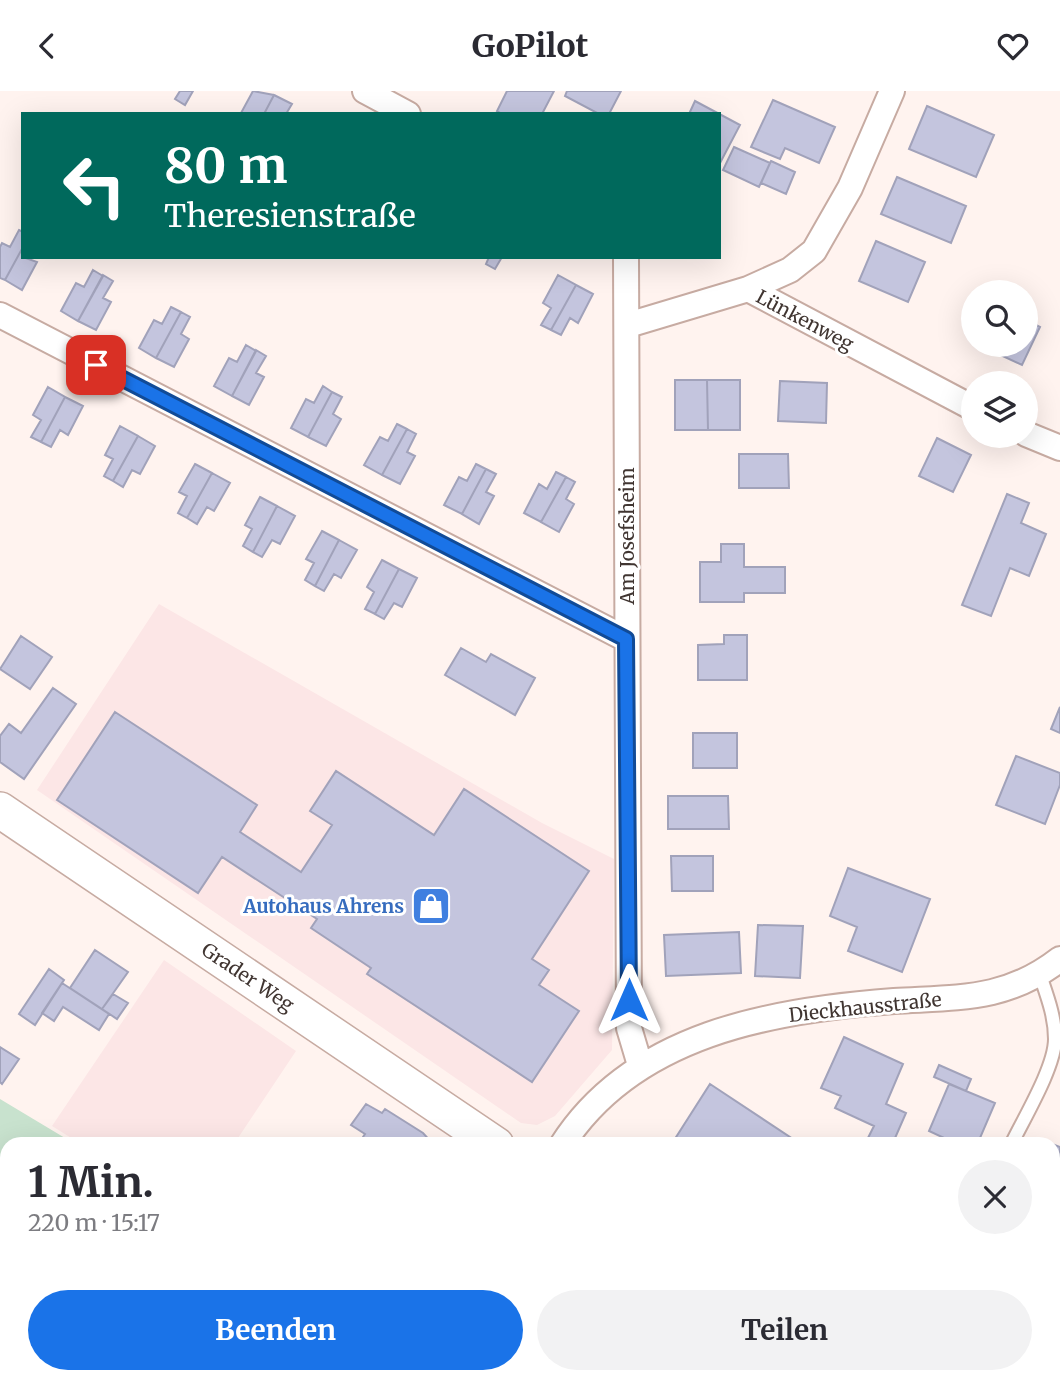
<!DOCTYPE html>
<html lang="de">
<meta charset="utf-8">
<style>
body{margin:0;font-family:Merriweather,serif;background:#f2f2f3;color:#2b2b33;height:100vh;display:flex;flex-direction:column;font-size:26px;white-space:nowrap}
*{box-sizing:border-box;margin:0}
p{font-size:23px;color:#7c7c81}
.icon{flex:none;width:38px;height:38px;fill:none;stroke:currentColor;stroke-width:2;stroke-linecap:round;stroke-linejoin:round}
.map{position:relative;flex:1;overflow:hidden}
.side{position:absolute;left:0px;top:1046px;width:1060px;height:247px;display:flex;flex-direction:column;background:#fff;border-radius:21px 21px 0 0;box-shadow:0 7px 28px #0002}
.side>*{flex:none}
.guide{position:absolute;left:21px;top:21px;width:700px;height:147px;border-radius:0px;box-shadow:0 7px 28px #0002;background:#00695c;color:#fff;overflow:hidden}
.controls{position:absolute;left:961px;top:189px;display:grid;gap:14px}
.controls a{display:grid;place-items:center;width:77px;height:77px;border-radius:50%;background:#fff;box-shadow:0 7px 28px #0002;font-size:35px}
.pin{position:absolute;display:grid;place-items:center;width:60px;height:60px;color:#fff;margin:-30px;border-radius:14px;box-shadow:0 4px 10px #0006}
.me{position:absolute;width:77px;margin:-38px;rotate:0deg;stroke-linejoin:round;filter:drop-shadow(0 0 5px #0008)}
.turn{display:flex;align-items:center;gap:24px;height:147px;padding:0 28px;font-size:32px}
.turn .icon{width:91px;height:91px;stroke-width:2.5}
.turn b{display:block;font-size:49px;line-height:60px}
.round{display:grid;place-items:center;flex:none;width:74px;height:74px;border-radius:37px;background:#f2f2f3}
.summary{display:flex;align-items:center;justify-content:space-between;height:119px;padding:0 28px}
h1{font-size:42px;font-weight:700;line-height:52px}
.button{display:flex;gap:14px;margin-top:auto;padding:14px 28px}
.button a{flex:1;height:80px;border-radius:42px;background:#1a73e8;color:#fff;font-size:28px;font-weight:700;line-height:80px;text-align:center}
.button a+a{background:#f2f2f3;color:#2b2b33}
header{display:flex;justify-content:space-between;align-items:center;height:91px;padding:0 28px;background:#fff;font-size:32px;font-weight:700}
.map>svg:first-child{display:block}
.commercial{fill:#fce6e6}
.green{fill:#c8e2ce}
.building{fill:#c4c5de;stroke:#a1a2ba;stroke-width:2}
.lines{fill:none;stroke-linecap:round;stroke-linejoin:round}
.lane-casing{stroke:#c7aba2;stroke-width:16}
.street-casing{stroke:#c7aba2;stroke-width:28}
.secondary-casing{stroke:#c7aba2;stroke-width:38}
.path{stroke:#baafab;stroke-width:4.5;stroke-dasharray:3.5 5;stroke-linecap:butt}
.lane{stroke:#fff;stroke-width:12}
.street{stroke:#fff;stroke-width:24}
.secondary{stroke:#fff;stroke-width:35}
.route-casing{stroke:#114b97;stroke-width:18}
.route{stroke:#1a73e8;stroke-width:12}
.labels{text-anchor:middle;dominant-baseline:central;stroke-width:6;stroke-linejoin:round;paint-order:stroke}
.street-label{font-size:19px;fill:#403531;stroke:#fff}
.shop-label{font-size:19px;font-weight:bold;fill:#366cbe;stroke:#fff;text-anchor:end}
</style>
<header><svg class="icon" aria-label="back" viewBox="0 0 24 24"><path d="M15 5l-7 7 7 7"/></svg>GoPilot<svg class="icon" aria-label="heart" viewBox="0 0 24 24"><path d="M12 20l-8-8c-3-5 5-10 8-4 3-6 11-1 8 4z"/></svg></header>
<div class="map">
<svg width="1060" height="1293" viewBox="0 0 1060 1293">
<rect width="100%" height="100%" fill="#fff3ef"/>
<path class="commercial" d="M159,513L542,732L614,768L612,959L555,1025L537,1034L521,1032L37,699Z
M164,869L296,960L234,1053H81L52,1035Z"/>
<path class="green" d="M0,1008L75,1053L7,1054V1100L0,1096Z"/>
<path class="building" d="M180,0H193L185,14L175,8Z
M253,0L274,4L264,23L241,22Z
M507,0H554L542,23H502L497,20Z
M567,0H621L609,23H599L565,5Z
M274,4L292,13L286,23H264Z
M773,9L835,36L819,72L785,57L780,68L751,56Z
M695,10L740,34L719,74V23H689Z
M927,15L994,44L976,86L909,58Z
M734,56L770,72L759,96L723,79Z
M771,70L795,81L786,103L761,92Z
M897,86L966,115L951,152L881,123Z
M19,139L23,141V156L5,189L0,187V156L2,152L10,156Z
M876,150L925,171L908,211L859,190Z
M23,156V166L37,171L22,199L5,189Z
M489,166H502L495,178L486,173Z
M93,179L103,185L78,230L61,220L76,192L84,196Z
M103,184L113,190L103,207L111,211L96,239L78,230Z
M558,184L576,194L551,239L541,234L551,217L543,212Z
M576,194L593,203L578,232L570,227L561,244L551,239Z
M171,216L181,221L156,267L139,257L154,229L162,233Z
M181,221L190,226L181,243L189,248L174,276L156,267Z
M1026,229L1040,236L1022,274L979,254H1026Z
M246,254L256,260L232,305L214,295L229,267L237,271Z
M256,259L266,265L256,282L264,286L249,314L232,305Z
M675,289H707L708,339H675Z
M707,289H740V339H708Z
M780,290L827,292L826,332L778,330Z
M323,295L332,301L308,346L291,337L306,308L314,312Z
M48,296L65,306L41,351L31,346L41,329L33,324Z
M332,301L342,306L333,323L341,328L326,355L308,346Z
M65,306L83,315L68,344L60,339L51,356L41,351Z
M397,333L407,338L382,384L364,374L380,346L388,350Z
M120,335L138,345L113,390L104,385L113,368L105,364Z
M407,338L416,343L407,361L415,365L400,393L382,384Z
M138,345L155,355L140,383L132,379L123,396L113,390Z
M937,347L971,364L953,401L919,385Z
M739,363H788L789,397H739Z
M195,373L212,382L187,427L178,422L187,405L179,401Z
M476,373L486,378L462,423L444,414L459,386L467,390Z
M486,378L496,383L486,401L494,405L479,433L462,423Z
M556,381L566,386L541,431L524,422L539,393L547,398Z
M212,382L230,392L214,420L207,416L197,433L187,427Z
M566,386L575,391L566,408L574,413L559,441L541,431Z
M1007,403L1029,412L1021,432L1046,443L1029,485L1010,477L991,525L962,514Z
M260,406L277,415L253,461L243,455L252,438L245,434Z
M277,415L295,425L280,453L272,449L262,466L253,461Z
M322,440L339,449L315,495L305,489L314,472L306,468Z
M339,449L357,459L341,487L334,483L324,500L315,495Z
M721,453H744V476H785V502H744V511H700V471H721Z
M382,469L399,478L375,523L365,518L374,501L367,496Z
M399,478L417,487L402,516L394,512L384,528L375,523Z
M724,544H747V589H698V554L724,553Z
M21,545L52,566L30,598L0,578Z
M461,557L486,571L491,563L535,587L515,624L445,584Z
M53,597L76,613L24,688L0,671V645L9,633L21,642Z
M1060,616V642L1051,638Z
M115,621L257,714L240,741L301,781L332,734L310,720L336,680L434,744L464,698L589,780L532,868L549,879L539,894L579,920L532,991L367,883L371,877L311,837L317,828L222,766L198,802L57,709Z
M693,642H737V677H693Z
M1016,665L1060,682V694L1045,733L996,714Z
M668,705H728L729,738H668Z
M671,765H713V800H672Z
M848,777L930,808L902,881L848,860L857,836L830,825Z
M758,834L803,835L800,887L755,885Z
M739,841L741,882L666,885L664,844Z
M95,859L128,881L102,918L70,897Z
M49,878L64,889L35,934L19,923Z
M62,892L109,923L99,939L63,916L54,930L42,922Z
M113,903L128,912L117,928L102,918Z
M844,946L903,973L886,1013L906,1022L892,1054L868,1047L874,1035L835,1017L841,1005L821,997Z
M0,956L19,968L2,993L0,991Z
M939,974L971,988L966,1000L934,986Z
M710,993L802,1054H671Z
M949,993L995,1012L977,1054H959L929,1040Z
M366,1013L382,1022L385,1018L423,1042L434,1054H373L363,1046L365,1043L351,1034Z
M1047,1051L1060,1056V1079L1054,1076V1054H1046Z
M1060,1144V1200L1054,1197V1147Z
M1054,1265L1060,1269V1293H987L990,1286H1054Z
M78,1286H110L121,1293H74Z"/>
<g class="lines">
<g class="lane-casing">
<path id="lane" d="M1011,1054C1024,1027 1055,976 1055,948C1055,925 1047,905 1040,884"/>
</g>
<g class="street-casing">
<path id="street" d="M365,0L408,23
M626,166L629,937L640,974
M748,198L790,179L814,160L850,97L892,0
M0,224L626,548
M628,234L748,198L973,317
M1026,343L1060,357
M562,1054C633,943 772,919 894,910C959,906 1006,910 1060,868
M244,1293L254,1286"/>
</g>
<g class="secondary-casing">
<path id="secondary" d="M0,719L496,1054
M853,1286L865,1293"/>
</g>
<path class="path" d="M894,1287L904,1293
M280,1293L289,1286"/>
<use href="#lane" class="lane"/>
<use href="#street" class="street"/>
<use href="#secondary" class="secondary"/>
</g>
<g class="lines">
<g class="route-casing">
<path id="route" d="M96,274L626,548L629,909"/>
</g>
<use href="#route" class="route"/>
</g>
<defs>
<g id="shop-square" transform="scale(2.0125)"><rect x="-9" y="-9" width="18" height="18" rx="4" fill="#3f7fe0" stroke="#fff"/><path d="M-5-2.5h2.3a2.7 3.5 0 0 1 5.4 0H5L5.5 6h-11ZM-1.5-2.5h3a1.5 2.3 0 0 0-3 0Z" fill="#fff"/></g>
</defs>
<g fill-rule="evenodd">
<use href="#shop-square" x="431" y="815"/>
</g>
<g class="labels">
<g class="street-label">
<text transform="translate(805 229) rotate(28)">Lünkenweg</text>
<text transform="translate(627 445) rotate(-90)">Am Josefsheim</text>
<text transform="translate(248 886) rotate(34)">Grader Weg</text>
<text transform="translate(865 916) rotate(-6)">Dieckhausstraße</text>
</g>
<g class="shop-label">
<text x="404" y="815">Autohaus Ahrens</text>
</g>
</g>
</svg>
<div class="controls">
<a><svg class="icon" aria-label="search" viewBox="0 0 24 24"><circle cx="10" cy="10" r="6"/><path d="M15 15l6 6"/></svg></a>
<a><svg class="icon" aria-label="layers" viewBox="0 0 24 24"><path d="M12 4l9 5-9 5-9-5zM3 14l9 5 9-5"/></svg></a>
</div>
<div class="pin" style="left:96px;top:274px;background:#d93025"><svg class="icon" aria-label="arrive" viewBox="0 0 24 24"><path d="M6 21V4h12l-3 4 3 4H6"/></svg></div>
<svg class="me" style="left:629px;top:909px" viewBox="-20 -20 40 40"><path d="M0-17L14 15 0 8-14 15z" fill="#1a73e8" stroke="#fff" stroke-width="4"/></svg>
<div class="guide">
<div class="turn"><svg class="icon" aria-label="left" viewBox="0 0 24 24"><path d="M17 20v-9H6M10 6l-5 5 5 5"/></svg><div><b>80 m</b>Theresienstraße</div></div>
</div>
<section class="side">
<div class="summary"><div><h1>1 Min.</h1><p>220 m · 15:17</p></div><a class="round"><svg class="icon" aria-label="close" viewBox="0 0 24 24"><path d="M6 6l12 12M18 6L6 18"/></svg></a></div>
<div class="button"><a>Beenden</a><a>Teilen</a></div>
</section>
</div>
